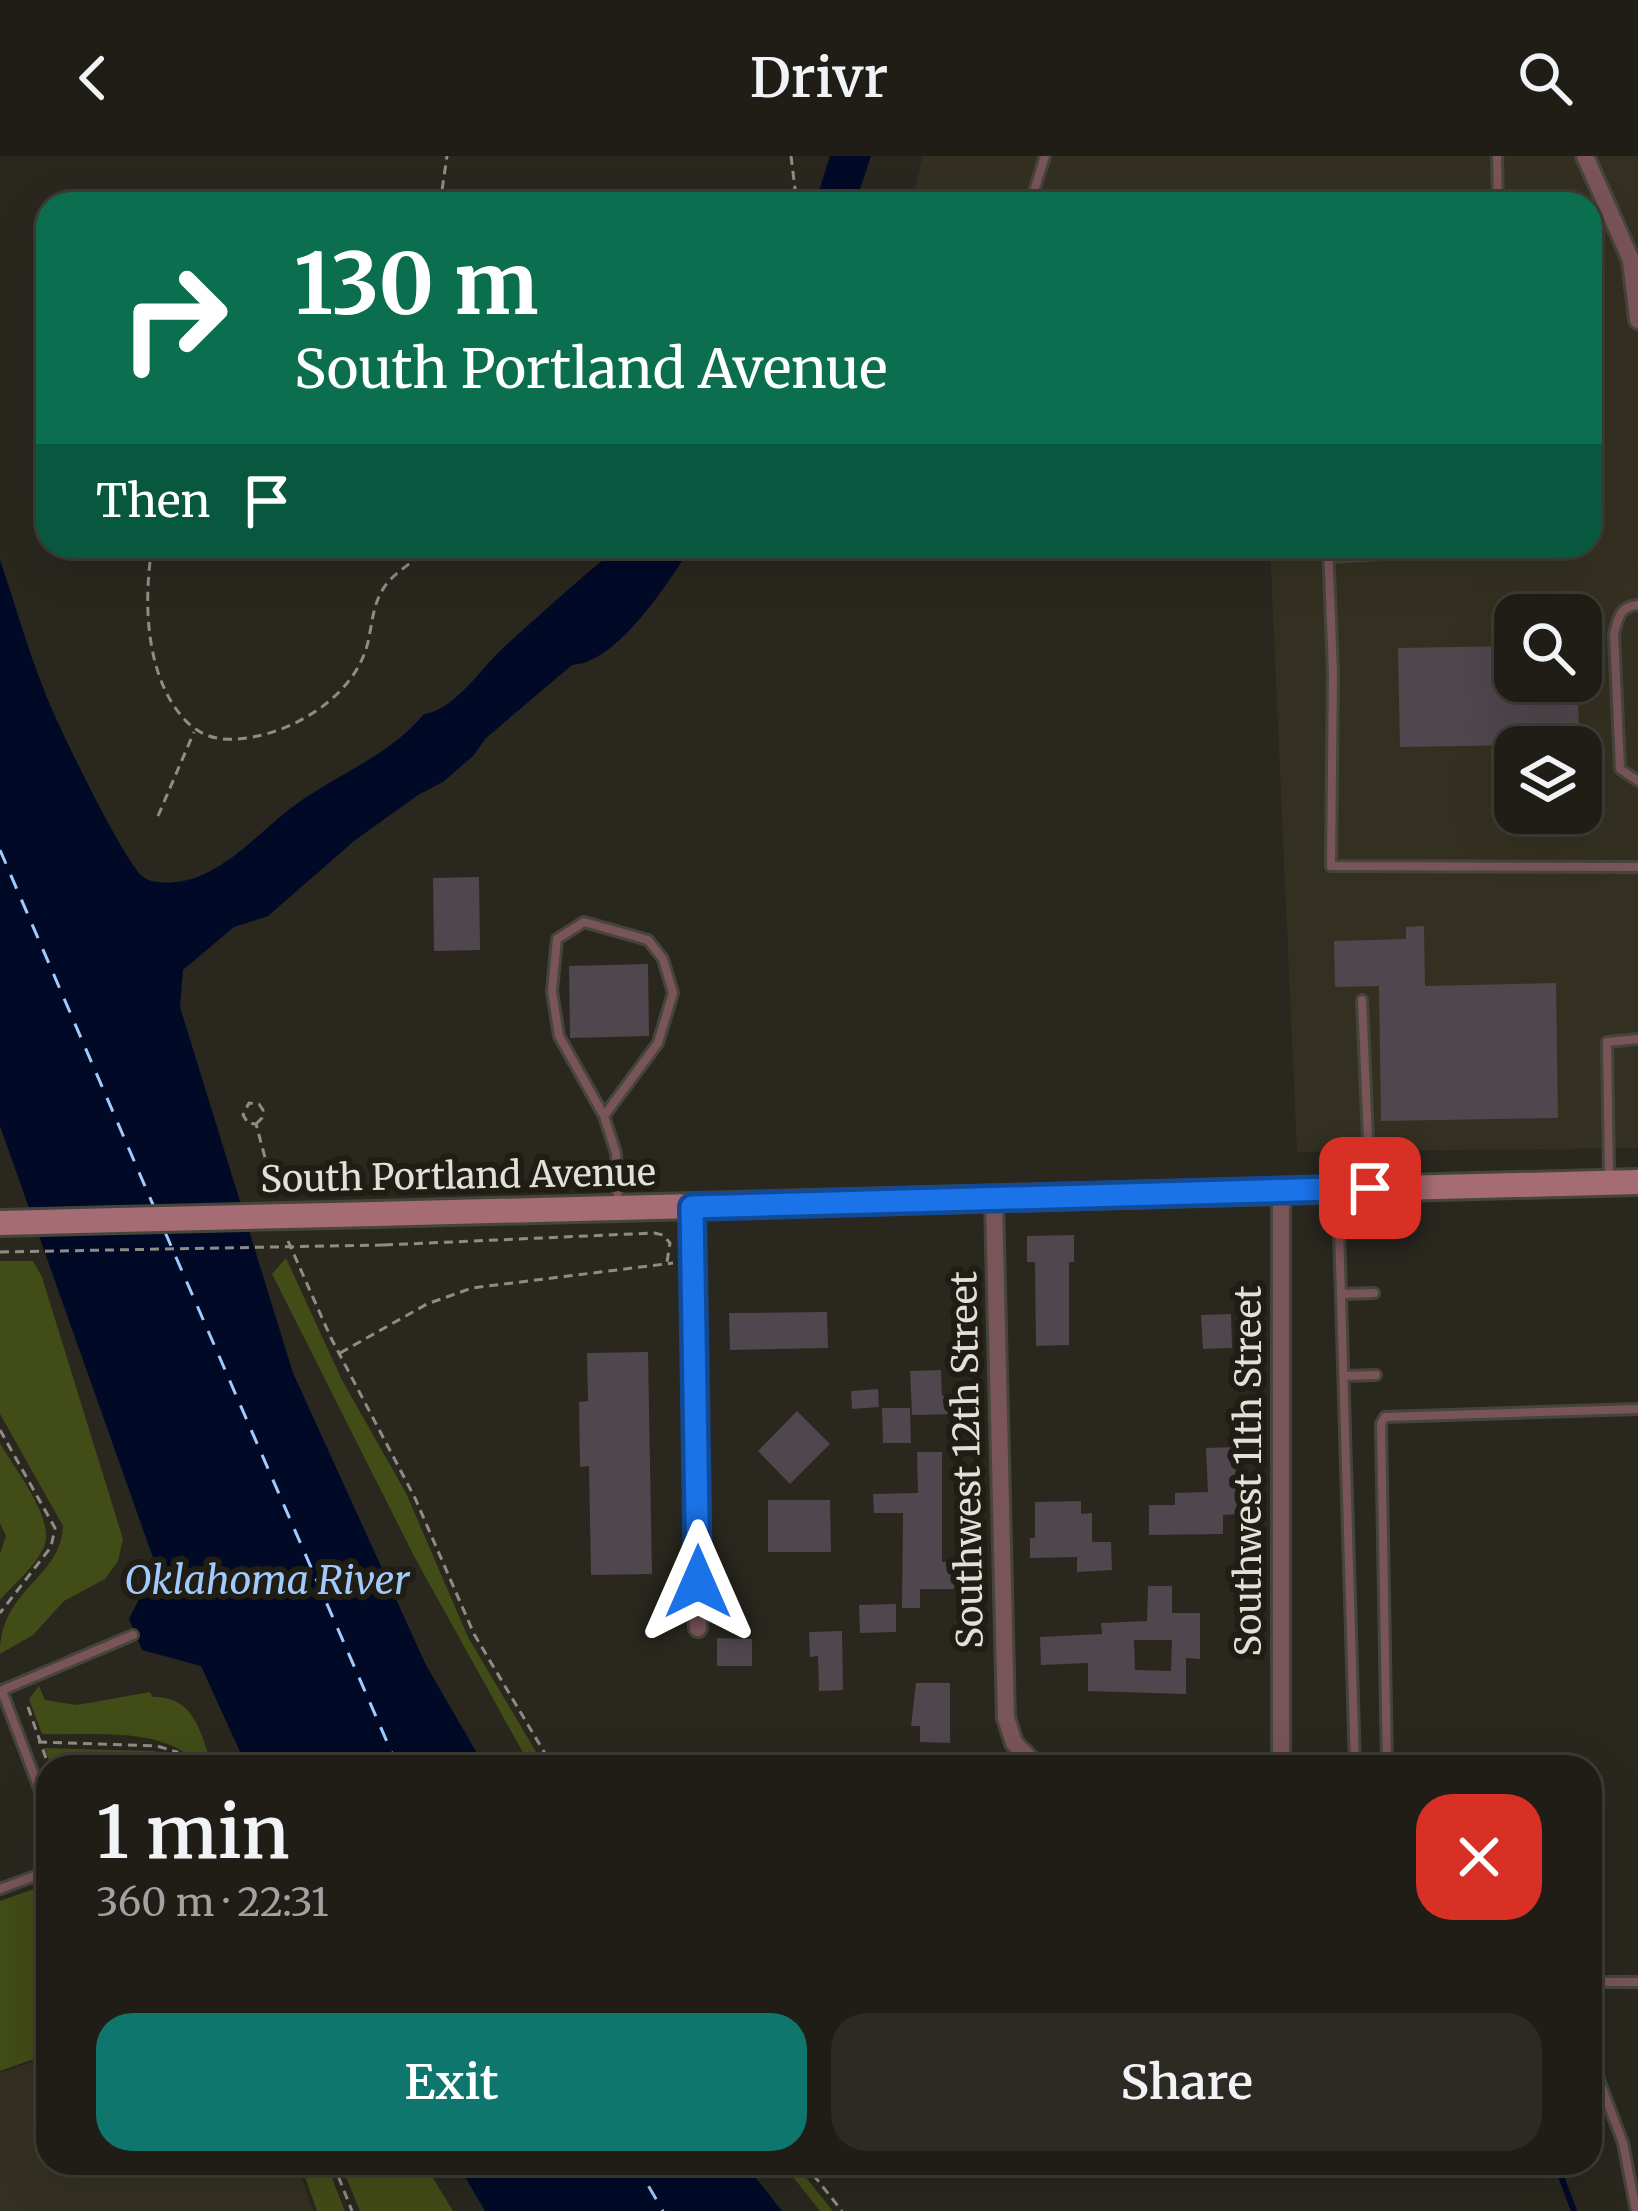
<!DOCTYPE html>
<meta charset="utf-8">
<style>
body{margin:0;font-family:Merriweather,serif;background:#2c2a23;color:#f1f3f6;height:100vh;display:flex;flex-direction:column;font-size:45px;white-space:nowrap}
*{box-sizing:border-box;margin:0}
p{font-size:39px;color:#a1a2a1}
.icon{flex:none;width:66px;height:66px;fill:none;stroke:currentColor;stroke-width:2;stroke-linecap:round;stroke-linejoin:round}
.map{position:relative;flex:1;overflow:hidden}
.drawer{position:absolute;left:36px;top:1599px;width:1566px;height:420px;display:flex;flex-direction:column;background:#1f1d16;border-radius:36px;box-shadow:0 12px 48px #0002,0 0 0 3px #3c3b35}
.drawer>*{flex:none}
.guide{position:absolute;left:36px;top:36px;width:1566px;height:366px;border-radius:36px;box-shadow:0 12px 48px #0002,0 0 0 3px #3c3b35;background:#0b6e4f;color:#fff;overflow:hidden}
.buttons{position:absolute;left:1494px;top:438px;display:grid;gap:24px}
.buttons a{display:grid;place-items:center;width:108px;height:108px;border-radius:24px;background:#1f1d16;box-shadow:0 12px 48px #0002,0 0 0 3px #3c3b35;font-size:60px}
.pin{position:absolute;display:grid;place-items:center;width:102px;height:102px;color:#fff;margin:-51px;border-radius:24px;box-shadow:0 6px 18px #0006}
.me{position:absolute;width:132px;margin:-66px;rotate:0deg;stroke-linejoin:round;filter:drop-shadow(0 0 9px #0008)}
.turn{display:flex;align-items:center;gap:42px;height:252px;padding:0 60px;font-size:54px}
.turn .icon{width:156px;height:156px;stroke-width:2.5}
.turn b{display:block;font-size:84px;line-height:102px}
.then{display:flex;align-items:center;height:114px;padding:0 60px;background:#0003;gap:24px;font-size:45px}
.round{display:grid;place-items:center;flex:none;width:126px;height:126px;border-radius:36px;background:#2c2a23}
.headline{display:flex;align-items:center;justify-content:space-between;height:204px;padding:0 60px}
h1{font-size:72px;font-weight:600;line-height:90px}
.button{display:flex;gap:24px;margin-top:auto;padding:24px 60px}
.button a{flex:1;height:138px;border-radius:36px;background:#0f766e;color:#fff;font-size:48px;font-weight:600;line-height:138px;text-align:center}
.button a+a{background:#2c2a23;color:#f1f3f6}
header{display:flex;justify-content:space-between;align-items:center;height:156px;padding:0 60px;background:#1f1d16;font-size:54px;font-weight:600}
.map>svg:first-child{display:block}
.built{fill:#343021;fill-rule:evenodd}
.green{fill:#424c17}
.water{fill:#000a27}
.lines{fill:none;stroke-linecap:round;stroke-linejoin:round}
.stream{stroke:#000a27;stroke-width:6}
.ferry{stroke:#a1cbfe;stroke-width:3;stroke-dasharray:15 12;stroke-linecap:butt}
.building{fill:#4f474d;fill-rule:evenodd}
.lane-casing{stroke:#46453c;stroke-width:14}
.street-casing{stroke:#46453c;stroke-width:22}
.secondary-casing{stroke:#46453c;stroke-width:30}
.path{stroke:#8e8c85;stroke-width:3;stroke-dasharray:9 6;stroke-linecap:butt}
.lane{stroke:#795459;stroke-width:8}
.street{stroke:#795459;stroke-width:16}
.secondary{stroke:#a66c75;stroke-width:24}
.secondary-bridge-casing{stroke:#46453c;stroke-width:30;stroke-linecap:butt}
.path-bridge{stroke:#8e8c85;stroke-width:3;stroke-dasharray:9 6;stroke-linecap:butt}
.secondary-bridge{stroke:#a66c75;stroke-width:24}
.route-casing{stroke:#114b97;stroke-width:30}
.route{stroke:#1a73e8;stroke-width:21}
.labels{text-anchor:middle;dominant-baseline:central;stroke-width:12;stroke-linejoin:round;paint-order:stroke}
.street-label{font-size:36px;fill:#e1e0da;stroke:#201d15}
.water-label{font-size:39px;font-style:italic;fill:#a1cbfe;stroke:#201d15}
</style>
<header><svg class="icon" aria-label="back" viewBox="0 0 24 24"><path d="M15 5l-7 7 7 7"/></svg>Drivr<svg class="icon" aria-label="search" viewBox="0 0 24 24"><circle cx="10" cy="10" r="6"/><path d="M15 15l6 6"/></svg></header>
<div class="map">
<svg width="1638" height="2055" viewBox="0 0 1638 2055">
<rect width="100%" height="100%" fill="#29271e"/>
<path class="built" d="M923,0H1638V992L1297,996L1270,390H1590V48H911ZM1515,459H1581V525H1515ZM1515,591H1581V657H1515Z
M48,1900V2007H296L313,2055H0V1917Z"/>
<path class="green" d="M286,1102L342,1224L406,1337L468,1481L545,1611H531L415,1402L272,1118Z
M0,1105H33L42,1121L123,1383L118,1405L105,1423L64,1445L33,1479L0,1498C0,1432 60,1424 63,1370L0,1258Z
M0,1287C14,1313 56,1363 44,1391C35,1411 14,1428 0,1444V1398L6,1380L0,1367Z
M39,1530L45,1544L77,1549L150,1536L153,1541C195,1540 201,1578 213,1611H197C173,1569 85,1580 42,1578L29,1543Z
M44,1592L153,1595L169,1599L182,1611H52Z
M48,1728V1898L0,1915V1745Z
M300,2007H326L345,2055H317Z
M340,2007H424L453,2055H360Z
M782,2007H794L833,2055H820Z"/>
<path class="water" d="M830,0H871L855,48H815Z
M620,390H692C669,425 618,507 572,509L486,582L473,600L443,626L418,639L354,685L268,760L234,771L183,814L180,851L293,1217L426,1509L485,1611H247L201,1510L142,1494L129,1463L156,1410L0,970V404C15,447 27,492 44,534C55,564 123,704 142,720C147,724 153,726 159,726C212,733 254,680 291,652C336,618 387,602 424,558C455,554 482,511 504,491C542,457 580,422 620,390Z
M457,2007H744L782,2055H485Z"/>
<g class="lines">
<path class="stream" d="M1556,2007L1574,2055"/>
<path class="ferry" d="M0,694L154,1051
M165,1076L398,1611
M635,2007L663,2055"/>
</g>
<path class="building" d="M1515,490V525H1578L1579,588L1400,591L1398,492Z
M479,721L480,794L434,795L433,722Z
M1424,770L1425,830L1556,827L1558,962L1381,965L1379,830L1335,831L1334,785L1406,783V771Z
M648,808L649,880L570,882L569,810Z
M1074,1079V1106H1069V1189L1036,1190L1035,1106H1027V1080Z
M827,1156L828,1192L730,1194L729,1157Z
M1231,1158L1232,1192L1203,1193L1201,1159Z
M648,1196L652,1418L591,1419L589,1310L580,1311L579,1246L588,1245L587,1197Z
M941,1214L942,1240H958L959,1258L912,1259L910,1215Z
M878,1233L879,1251L852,1253L851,1235Z
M882,1252H910L911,1287H883Z
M797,1255L830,1288L790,1328L758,1295Z
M1234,1291L1239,1358L1223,1359V1378L1149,1379V1349H1175V1337L1208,1336L1206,1292Z
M917,1296H942V1406H953L954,1433H920V1452H902L903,1357H874L873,1338L918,1337Z
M768,1344H830L831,1396H768Z
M1081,1345V1358L1092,1357V1386H1111L1112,1414L1077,1416V1401L1030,1402V1382H1035V1346Z
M1148,1430H1172V1457H1200V1503L1186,1502V1538L1088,1535V1507L1041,1509L1040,1481L1102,1478L1101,1467L1147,1465ZM1134,1484H1172L1171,1515L1135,1514Z
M896,1448V1476L860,1477L859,1449Z
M842,1475L843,1534L819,1535L818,1500L810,1501L809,1476Z
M717,1482L752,1483V1510H717Z
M916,1527H950V1587L920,1586V1570H911Z"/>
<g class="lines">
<g class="lane-casing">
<path id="lane" d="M1497,0L1498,48
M1030,48L1045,0
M1328,390L1333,516L1331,710L1638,711
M1328,401L1455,394L1457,390
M1638,449C1620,450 1618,462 1614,478L1620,613L1638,625
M1362,844L1370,1029
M604,960L658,887L673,837L663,803L648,784L584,766L557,783L552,835L559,880L604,960L616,997L618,1045
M1609,1020L1607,886L1638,883
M1338,1040L1355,1611
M1343,1138L1374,1137
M1345,1220L1376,1219
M0,1535L133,1479
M2,1535L48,1656
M1387,1611L1381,1268L1385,1261L1638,1253
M0,1733L48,1715
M1590,1826H1638
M1590,1900L1623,1987L1636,2055"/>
</g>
<g class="street-casing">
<path id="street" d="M1585,0L1631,104L1638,164
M994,1045L1006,1562L1014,1587L1038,1611
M692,1051L698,1472
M1268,1611L1276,1607L1281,1597V1033"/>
</g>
<g class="secondary-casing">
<path id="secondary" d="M375,1058L1638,1026
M0,1067L119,1064"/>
</g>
<path class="path" d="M791,0L796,41
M440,48L447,0
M150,406C144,457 148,524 185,564C204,584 226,586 253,581C301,572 356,537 368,486C373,464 373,443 389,425C401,412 419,402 432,390
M158,660L194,576
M256,968L262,962L263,954L259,948L249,947L243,959L248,967L256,968L274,1035
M288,1085L331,1182L415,1342L474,1478L553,1611
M384,1089L654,1077L663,1079L670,1087L667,1106
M340,1197L427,1148L472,1132L673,1107
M0,1274L55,1372L51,1391L0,1457
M28,1551L49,1611
M38,1586L157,1590L177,1596L190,1611
M333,2007L352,2055
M804,2007L842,2055"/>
<use href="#lane" class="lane"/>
<use href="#street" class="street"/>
<use href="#secondary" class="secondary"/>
<g class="secondary-bridge-casing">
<path id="secondary-bridge" d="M119,1064L375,1058"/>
</g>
<path class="path-bridge" d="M0,1096L384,1089"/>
<use href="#secondary-bridge" class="secondary-bridge"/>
</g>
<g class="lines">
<g class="route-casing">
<path id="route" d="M698,1426L692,1051L1370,1032"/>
</g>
<use href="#route" class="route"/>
</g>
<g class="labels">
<g class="street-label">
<text transform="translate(458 1020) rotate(-1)">South Portland Avenue</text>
<text transform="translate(967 1304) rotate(-91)">Southwest 12th Street</text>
<text transform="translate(1248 1315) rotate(-90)">Southwest 11th Street</text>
</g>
<g class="water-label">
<text x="267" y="1424">Oklahoma River</text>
</g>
</g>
</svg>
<div class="buttons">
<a><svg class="icon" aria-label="search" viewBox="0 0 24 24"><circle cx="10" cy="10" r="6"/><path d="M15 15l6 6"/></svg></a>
<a><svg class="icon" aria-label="layers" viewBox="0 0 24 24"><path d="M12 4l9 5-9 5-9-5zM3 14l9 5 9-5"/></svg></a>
</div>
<div class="pin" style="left:1370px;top:1032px;background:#d93025"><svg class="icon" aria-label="arrive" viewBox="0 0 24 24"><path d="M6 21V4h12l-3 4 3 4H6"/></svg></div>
<svg class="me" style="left:698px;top:1426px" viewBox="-20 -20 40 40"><path d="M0-17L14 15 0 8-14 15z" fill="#1a73e8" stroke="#fff" stroke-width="4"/></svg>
<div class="guide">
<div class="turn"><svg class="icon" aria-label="right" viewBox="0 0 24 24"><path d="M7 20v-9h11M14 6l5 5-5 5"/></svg><div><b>130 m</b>South Portland Avenue</div></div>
<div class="then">Then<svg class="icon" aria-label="arrive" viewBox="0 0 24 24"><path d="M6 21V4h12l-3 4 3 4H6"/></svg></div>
</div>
<section class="drawer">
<div class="headline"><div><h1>1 min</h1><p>360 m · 22:31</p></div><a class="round" style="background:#d93025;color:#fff"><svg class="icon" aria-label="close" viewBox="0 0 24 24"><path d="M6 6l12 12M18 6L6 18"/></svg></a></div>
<div class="button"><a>Exit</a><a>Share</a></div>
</section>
</div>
